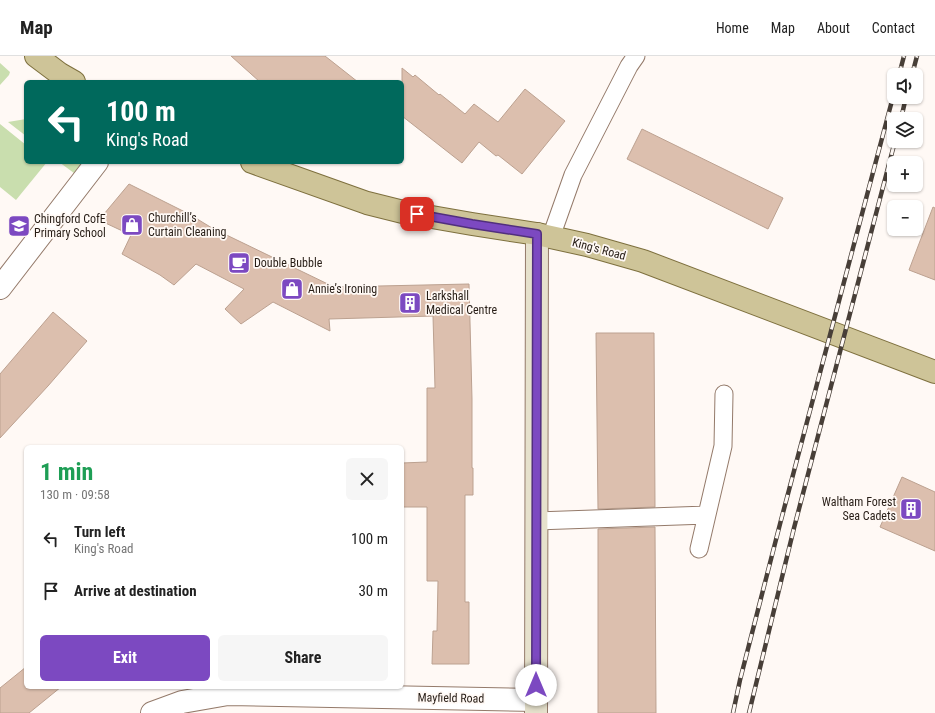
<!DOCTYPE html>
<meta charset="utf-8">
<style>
body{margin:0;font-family:"Roboto Condensed",sans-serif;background:#f6f6f6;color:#222;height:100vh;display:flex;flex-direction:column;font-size:15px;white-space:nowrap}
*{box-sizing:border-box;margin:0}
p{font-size:13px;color:#767676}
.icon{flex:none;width:22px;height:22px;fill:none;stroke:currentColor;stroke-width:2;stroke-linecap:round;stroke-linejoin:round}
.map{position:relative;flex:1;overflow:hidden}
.drawer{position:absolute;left:24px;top:389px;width:380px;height:244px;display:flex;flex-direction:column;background:#fff;border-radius:6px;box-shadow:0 1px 3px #0004}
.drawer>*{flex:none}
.top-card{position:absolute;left:24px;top:24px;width:380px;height:84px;border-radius:6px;box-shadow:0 1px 3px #0004;background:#00695c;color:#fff;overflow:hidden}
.controls{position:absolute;left:887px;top:12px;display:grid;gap:8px}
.controls a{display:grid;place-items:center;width:36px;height:36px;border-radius:6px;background:#fff;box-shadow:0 1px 3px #0004;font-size:20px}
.pin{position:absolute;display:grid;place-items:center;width:34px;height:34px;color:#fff;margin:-17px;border-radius:8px;box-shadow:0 2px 6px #0006}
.me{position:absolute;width:44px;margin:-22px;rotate:0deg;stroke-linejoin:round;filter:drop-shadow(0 0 3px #0008)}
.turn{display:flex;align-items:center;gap:14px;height:84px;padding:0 16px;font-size:18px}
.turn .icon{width:52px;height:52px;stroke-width:2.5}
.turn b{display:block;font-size:28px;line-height:34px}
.round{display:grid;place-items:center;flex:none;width:42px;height:42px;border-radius:6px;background:#f6f6f6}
.head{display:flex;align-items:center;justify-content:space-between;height:68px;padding:0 16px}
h1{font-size:24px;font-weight:700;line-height:30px;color:#1e9e55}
.button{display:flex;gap:8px;margin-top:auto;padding:8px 16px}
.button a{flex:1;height:46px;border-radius:6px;background:#7c49c1;color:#fff;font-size:16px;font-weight:700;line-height:46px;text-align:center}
.button a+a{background:#f6f6f6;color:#222}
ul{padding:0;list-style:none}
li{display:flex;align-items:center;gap:12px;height:52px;padding:0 16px}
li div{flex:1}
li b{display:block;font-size:15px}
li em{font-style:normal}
header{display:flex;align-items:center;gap:24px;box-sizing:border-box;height:56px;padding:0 20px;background:#fff;border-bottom:1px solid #e0e0e0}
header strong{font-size:19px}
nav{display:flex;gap:22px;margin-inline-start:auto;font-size:14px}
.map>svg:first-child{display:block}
.green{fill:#c9deae}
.building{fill:#dcbfae;stroke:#bca190}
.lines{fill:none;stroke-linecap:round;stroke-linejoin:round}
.service-casing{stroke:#947a6a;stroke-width:19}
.minor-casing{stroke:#947a6a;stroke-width:24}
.secondary-casing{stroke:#947a6a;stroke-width:24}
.primary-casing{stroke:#7e703e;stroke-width:24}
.service{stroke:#fff;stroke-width:17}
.minor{stroke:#fff;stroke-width:22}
.secondary{stroke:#e6e1cc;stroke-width:22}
.primary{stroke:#cec498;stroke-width:22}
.rail-casing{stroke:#483f38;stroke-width:4.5}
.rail{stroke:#fff9f5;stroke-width:3;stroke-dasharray:9;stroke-linecap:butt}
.route-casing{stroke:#512f7d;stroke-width:10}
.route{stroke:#7c49c1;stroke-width:7}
.labels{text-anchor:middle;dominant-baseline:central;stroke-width:3.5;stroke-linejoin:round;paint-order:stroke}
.poi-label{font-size:12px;fill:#271d16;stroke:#fff9f5;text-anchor:start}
.street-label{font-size:12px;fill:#271d16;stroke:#fff9f5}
</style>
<header>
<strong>Map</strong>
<nav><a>Home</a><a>Map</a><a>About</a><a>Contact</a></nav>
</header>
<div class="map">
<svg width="935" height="657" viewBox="0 0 935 657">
<rect width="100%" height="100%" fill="#fff9f5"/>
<path class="green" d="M0,7L10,16L9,19L0,29Z
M26,63V80L8,66Z
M0,68L26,89V106H47L16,144L0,131Z
M59,106H89L78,120Z"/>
<path class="building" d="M231,0H325L358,26H260Z
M402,12L413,21L415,19L439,39L440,38L465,58L474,48L498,66L525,33L565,65L522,118L498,99L496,100L479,86L462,107L402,60Z
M642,73L783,142L768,173L627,103Z
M129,128L189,158L212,172L334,231L469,228L472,343V412H473V439H465V546H469V608H432L433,575H437L438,525H427V451H402V407L427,406V332H435L433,260L329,263L330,275L273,246L241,268L225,253L244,233L196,208L174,229L160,219L122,198L131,179L99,164Z
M933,151L935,152V224L909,214Z
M53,256L87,285L48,330L0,382V318Z
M596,277H654L655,451L598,453Z
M902,421L935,436V495L880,471Z
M655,471L656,657H598V473Z
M26,611V631H61L29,657H0V632Z"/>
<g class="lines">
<g class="service-casing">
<path id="service" d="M551,181L573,119L629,10L636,0
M536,465L707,459
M699,493L723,390L724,338"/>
</g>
<g class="minor-casing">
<path id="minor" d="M0,232L97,106
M152,657L182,646L228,638L536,644"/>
</g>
<g class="secondary-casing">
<path id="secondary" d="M536,657L537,178"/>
</g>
<g class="primary-casing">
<path id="primary" d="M36,0L60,18L74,26
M252,106L367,147L403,156L472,168L537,178L587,189L643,205L935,316"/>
</g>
<use href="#service" class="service"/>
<use href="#minor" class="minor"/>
<use href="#secondary" class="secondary"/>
<use href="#primary" class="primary"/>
<g class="rail-casing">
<path id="rail" d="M899,19L904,0
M912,19L917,0
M901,63L906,41
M733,657L740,624L780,468L894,37
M749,657L794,472L895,85"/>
</g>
<use href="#rail" class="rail"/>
</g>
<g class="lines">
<g class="route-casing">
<path id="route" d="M417,158L472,168L537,178L536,629"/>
</g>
<use href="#route" class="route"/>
</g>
<defs>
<g id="shop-square" transform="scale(1.15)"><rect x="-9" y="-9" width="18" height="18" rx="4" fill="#7c49c1" stroke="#fff9f5"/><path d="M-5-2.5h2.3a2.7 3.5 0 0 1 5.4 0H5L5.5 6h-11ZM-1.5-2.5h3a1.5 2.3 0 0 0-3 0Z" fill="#fff"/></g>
<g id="school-square" transform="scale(1.15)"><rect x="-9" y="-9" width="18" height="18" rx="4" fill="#7c49c1" stroke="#fff9f5"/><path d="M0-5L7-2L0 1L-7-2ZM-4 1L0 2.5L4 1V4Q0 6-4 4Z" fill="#fff"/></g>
<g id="cafe-square" transform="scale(1.15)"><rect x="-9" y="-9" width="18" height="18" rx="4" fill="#7c49c1" stroke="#fff9f5"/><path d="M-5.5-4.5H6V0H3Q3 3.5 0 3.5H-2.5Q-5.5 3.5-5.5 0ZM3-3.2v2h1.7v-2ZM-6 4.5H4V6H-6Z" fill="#fff"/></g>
<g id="building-square" transform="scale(1.15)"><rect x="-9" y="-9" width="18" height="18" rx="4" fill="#7c49c1" stroke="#fff9f5"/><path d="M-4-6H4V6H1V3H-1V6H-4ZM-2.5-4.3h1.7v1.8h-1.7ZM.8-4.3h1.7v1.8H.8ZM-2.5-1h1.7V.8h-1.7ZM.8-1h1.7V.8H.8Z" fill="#fff"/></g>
</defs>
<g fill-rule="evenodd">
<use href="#shop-square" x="132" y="169"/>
<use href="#school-square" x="19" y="170"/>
<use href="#cafe-square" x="239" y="207"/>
<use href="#shop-square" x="292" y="233"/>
<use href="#building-square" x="410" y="247"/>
<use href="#building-square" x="911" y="453"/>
</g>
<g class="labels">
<g class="poi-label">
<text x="148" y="162">Churchill’s<tspan x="148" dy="14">Curtain Cleaning</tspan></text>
<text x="34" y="163">Chingford CofE<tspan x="34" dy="14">Primary School</tspan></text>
<text x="254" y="207">Double Bubble</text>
<text x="308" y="233">Annie’s Ironing</text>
<text x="426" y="240">Larkshall<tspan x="426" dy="14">Medical Centre</tspan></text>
<text x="896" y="446" text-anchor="end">Waltham Forest<tspan x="896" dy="14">Sea Cadets</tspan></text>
</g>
<g class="street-label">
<text transform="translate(599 193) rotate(15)">King's Road</text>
<text transform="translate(451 642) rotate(1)">Mayfield Road</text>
</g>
</g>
</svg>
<div class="controls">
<a><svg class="icon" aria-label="sound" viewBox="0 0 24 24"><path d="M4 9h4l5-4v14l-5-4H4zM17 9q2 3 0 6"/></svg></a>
<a><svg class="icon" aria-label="layers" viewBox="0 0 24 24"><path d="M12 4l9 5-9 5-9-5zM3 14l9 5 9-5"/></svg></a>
<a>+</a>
<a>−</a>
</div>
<div class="pin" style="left:417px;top:158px;background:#d93025"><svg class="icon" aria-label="arrive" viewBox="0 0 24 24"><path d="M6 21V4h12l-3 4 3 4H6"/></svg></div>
<svg class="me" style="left:536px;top:629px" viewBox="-20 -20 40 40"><circle r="19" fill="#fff"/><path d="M0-13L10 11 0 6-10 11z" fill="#7c49c1"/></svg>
<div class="top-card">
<div class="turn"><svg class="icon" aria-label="left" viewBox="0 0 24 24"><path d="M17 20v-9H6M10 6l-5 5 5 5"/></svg><div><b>100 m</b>King's Road</div></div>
</div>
<section class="drawer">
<div class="head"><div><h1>1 min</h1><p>130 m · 09:58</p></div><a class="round"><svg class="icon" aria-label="close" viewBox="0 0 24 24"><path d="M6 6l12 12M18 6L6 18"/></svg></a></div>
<ul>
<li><svg class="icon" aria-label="left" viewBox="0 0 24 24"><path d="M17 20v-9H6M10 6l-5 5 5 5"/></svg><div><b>Turn left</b><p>King's Road</p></div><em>100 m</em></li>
<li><svg class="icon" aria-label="arrive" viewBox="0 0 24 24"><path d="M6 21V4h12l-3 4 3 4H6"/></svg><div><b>Arrive at destination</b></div><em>30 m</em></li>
</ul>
<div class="button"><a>Exit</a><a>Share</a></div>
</section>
</div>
